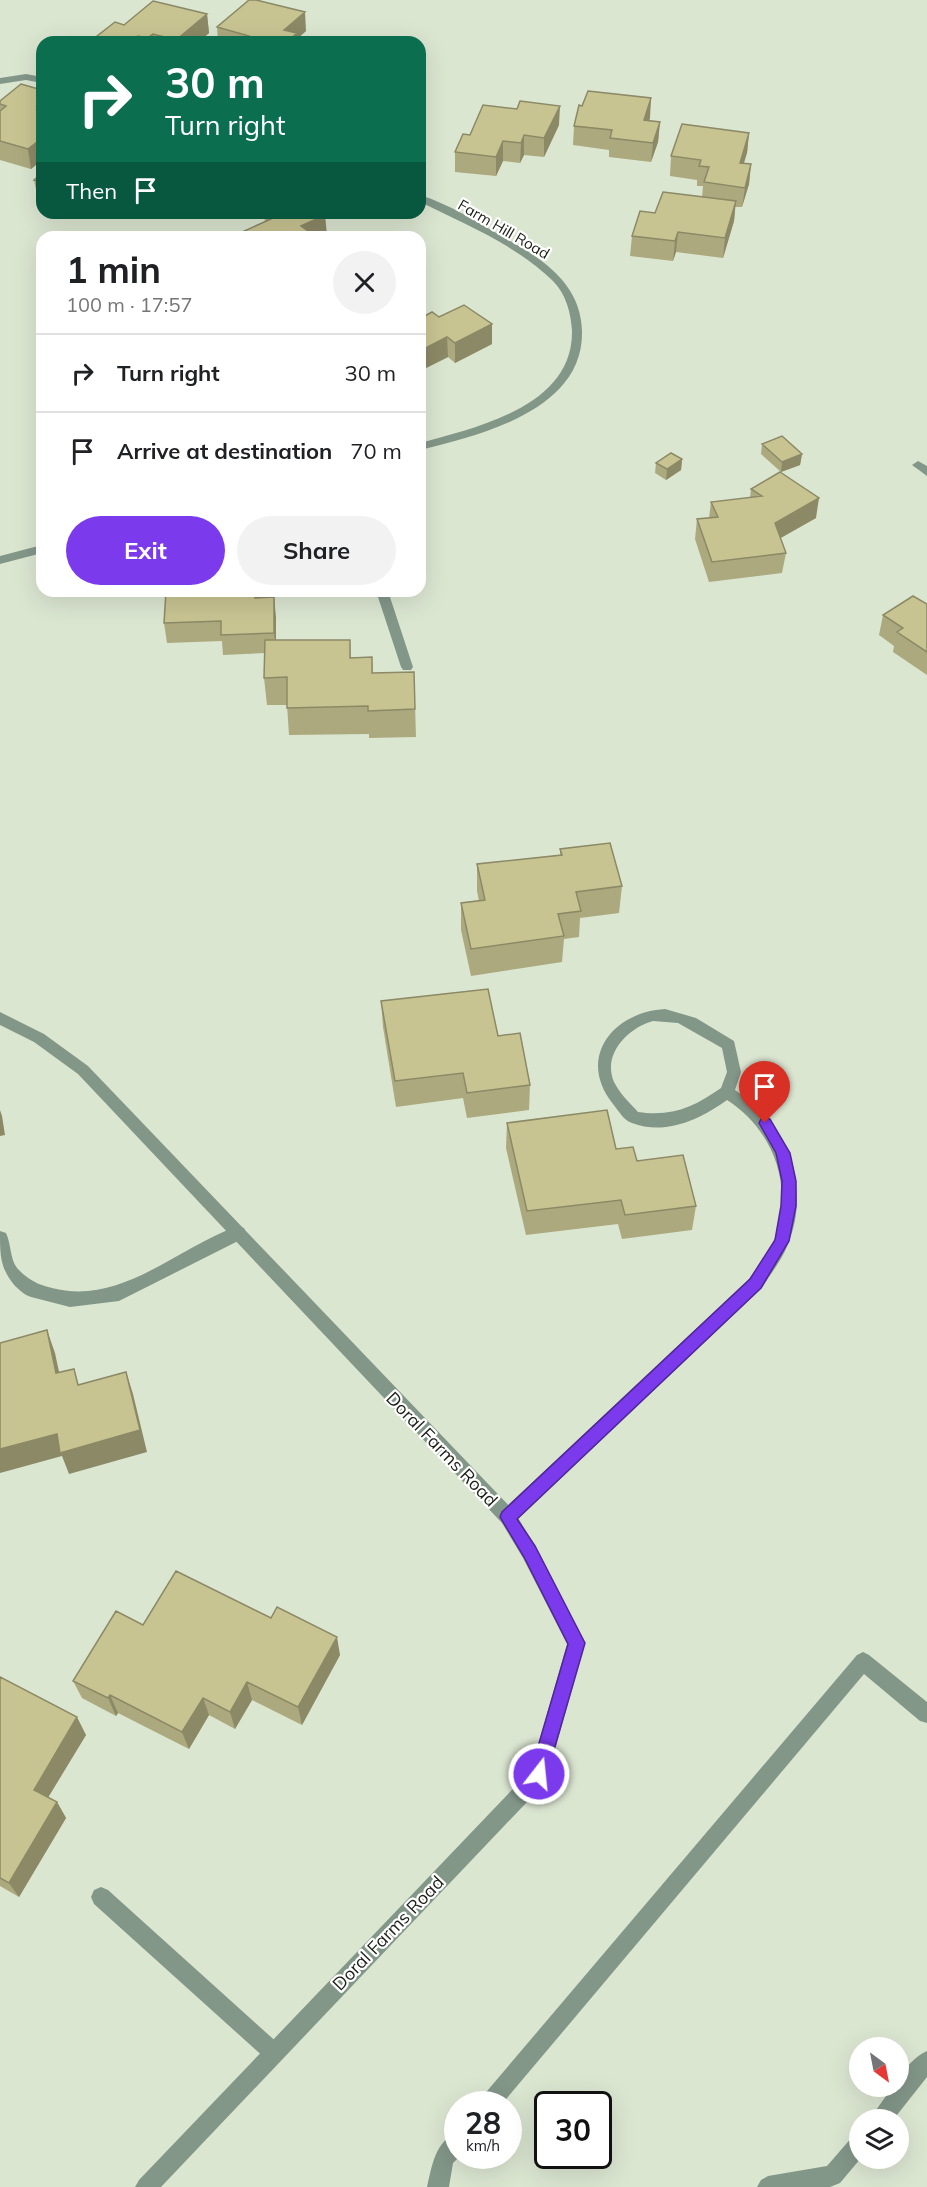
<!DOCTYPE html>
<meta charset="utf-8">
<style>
body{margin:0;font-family:Mulish,sans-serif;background:#f2f2f2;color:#202124;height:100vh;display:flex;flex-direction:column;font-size:22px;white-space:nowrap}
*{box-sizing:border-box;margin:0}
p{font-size:20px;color:#757577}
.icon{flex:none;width:33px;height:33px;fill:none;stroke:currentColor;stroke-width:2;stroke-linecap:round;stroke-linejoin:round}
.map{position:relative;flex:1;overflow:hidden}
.drawer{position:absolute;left:36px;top:231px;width:390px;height:366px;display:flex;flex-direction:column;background:#fff;border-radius:18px;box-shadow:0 6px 24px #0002}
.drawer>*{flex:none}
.guide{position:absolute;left:36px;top:36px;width:390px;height:183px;border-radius:18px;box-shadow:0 6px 24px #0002;background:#0b6e4f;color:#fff;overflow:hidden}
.needle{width:39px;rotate:148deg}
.buttons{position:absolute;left:849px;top:2037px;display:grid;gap:12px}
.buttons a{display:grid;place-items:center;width:60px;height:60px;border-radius:50%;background:#fff;box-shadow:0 6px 24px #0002;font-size:30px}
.speed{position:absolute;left:444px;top:2091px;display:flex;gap:12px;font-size:30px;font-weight:700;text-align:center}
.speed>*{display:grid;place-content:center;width:78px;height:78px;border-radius:50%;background:#fff;box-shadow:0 6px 24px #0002;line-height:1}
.speed small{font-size:15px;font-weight:400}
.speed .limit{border:3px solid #111;border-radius:9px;background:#fff;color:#111}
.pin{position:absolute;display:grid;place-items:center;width:51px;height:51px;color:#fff;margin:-62px -26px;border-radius:50% 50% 50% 0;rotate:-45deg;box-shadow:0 0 6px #0007}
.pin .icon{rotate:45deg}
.me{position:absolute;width:66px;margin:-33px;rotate:16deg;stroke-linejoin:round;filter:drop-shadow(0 0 4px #0008)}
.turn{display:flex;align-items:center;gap:21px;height:126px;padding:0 30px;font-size:27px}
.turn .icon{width:78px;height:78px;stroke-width:2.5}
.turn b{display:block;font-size:42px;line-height:51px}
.then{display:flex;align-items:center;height:57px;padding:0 30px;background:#0003;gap:12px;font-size:22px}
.round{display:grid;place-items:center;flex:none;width:63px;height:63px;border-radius:32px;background:#f2f2f2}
.headline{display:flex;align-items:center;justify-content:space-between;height:102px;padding:0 30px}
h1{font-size:36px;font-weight:700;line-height:45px}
.button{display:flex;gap:12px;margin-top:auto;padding:12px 30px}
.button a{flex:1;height:69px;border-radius:36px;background:#7c3aed;color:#fff;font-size:24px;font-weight:700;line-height:69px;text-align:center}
.button a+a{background:#f2f2f2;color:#202124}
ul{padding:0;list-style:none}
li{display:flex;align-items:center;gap:18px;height:78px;padding:0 30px;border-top:2px solid #e0e0e0}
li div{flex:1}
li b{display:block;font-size:22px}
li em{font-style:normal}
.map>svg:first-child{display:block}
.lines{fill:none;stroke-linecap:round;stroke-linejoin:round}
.lane{fill:#839789;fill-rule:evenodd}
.street{fill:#839789;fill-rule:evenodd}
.wall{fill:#aca97e}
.shaded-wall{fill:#8c8966}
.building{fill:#c8c492;stroke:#8c8966;stroke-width:1.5}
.route{fill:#7c3aed;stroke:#51269a;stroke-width:1.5}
.labels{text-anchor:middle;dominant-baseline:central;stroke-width:4.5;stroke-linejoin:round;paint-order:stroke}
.far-street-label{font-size:15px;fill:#1c2018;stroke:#fff}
.street-label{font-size:18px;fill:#1c2018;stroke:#fff}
</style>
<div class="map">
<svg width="927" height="2187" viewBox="0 0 927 2187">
<rect width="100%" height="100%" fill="#dbe6d1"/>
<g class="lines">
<path class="lane" d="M376,591H388L413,667L411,670H403L401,667Z
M665,1009L696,1018L734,1041L741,1072L735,1090C786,1122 812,1186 788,1244C782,1260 771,1273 762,1288L514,1523L508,1525L502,1523L499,1517L502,1511L750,1278C758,1267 768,1256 773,1243C795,1189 775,1131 727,1100C701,1119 665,1136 632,1123C624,1121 618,1110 613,1104C576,1058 613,1012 665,1009ZM653,1021L678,1023L722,1048L727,1072L721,1088C694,1107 672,1117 638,1112C630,1103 620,1094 614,1082C602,1054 628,1028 653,1021Z
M238,1226L244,1228L246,1233L244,1238L119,1301L70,1307L31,1297C24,1295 20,1290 15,1286C0,1268 0,1256 0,1231L6,1233C11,1243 10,1259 17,1268C27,1279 38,1285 52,1288C121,1306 176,1248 238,1226Z
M863,1652L869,1655L927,1702V1723L920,1721L864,1674L502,2104H479L482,2097L857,1655Z
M101,1887L108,1890L281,2046L284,2053L281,2060L274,2063L267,2060L94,1904L91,1897L94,1890Z
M927,2051V2077L893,2120H869L893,2086H898C898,2074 916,2055 927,2051Z
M458,2132V2156H460L453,2163L449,2187H427C432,2166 435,2141 458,2132Z
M860,2133L861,2158L840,2183L830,2187H757L761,2180L768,2176L827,2166L853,2136Z"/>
<path class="street" d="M26,74L42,77V83L26,80L0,84V78Z
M420,195C449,204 479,223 505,238C543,259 581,284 582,331C584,410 481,435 420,450V443C478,427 573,406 572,331C571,313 566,294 553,281C516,245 465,224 420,202Z
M918,461L927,466V476L912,465Z
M42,545V553L0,564V556Z
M0,1012L44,1034L88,1066L514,1511L535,1546L585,1643L546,1782L161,2187H135L139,2180L531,1770L567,1644L523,1558L502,1523L78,1074L34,1042L0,1025Z"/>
</g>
<path class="wall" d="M207,14L209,33L199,42H92V40L124,25Z
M217,27L306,31L297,39V42H218Z
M42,90V160L31,169L0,160V101Z
M651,98L649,121L660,122L658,142L651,162L609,157V150L573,145L574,126Z
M559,125L544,157L524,155L520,163L503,161L496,176L455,172V152L470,135Z
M749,133L747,153L743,163L751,164L749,184L742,207H735L734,221L723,258L676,252L673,261L630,256L632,236L655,213L702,197L703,186H697V180L670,176L671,156Z
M42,173V201L38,199L34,180Z
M85,213H99L96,216Z
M264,215L327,235L323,237H231L265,222Z
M420,315L423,317H439L492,344L455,363L448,357L420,371Z
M762,444L802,454L800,465L781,472L761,454Z
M682,459L681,470L666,480L655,473L656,463Z
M751,489L816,518L780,538L786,553L782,573L709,582L695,539L697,519L709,518L711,502L750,498Z
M258,591V598L276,617V640H350L351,658L372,657L373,673L414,672L416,737L369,738V734L289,735L287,705H267L264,678L265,653L223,655L222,641L167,643L164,623Z
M927,604V675L893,652L894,646L879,635L883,615Z
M560,849L622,886L619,913L580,918L579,937L564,939L562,962L471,976L461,930V903L479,901L477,891V864L560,855Z
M381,1001L498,1036L530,1085L529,1110L467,1118L463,1098L396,1107L383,1027Z
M507,1123L616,1149L637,1161L696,1206L692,1230L622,1239L618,1224L526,1235L506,1148Z
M143,1625L340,1655L302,1725L252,1700L235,1729L209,1715L189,1749L118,1713L116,1716L82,1698L73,1681Z
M0,1677L86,1735L48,1797L57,1802L66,1818L19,1897L0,1886Z"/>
<path class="shaded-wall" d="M305,12L306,31L297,39V42H285L284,30Z
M207,14L209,33L199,42H176V40Z
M153,34L154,42H147V38Z
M138,36L139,42H132Z
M651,98L650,118L643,140L644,120Z
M42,102V129L37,106Z
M560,106L559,125L544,157V138Z
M660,122L658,142L651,162L653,143Z
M749,133L747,153L738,183L740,163Z
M524,135V155L520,163L521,143Z
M42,138V160L31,169L28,149Z
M503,141V161L496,176V157Z
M751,164L749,184L742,207L745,188Z
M736,201L734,221L723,258L725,238Z
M325,215L327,235L323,237H299L301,226Z
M678,232L676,252L673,261L675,241Z
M492,324V344L455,363V343Z
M447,337L448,357L420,371V351Z
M802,454L800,465L781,472L782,462Z
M682,459L681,470L666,480L667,469Z
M819,498L816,518L772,543L775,523Z
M255,591H258L257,618L255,598Z
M274,597L276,617V653L274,633Z
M0,1110L2,1116L5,1135L0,1136Z
M47,1330L55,1353L64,1395L56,1373Z
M126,1372L133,1394L147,1452L69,1474L62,1456L0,1473V1449Z
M337,1637L340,1655L302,1725L298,1707Z
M247,1682L252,1700L235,1729L230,1712Z
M110,1695L118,1713L116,1716L108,1698Z
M203,1698L209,1715L189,1749L182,1732Z
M77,1717L86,1735L43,1806L34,1790Z
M57,1802L66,1818L19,1897L9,1883Z"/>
<path class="building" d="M249,0H256L305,12L284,30L297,33L287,42H244L242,41L249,36L217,27Z
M153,1L207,14L176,40L153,34L147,38L138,36L132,42H99L92,40L115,22L124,25Z
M21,84L42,90V102L37,106L42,107V111L39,113L42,114V138L28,149L0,141V111L6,106L0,104V101Z
M588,91L651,98L644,120L660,122L653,143L610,138L612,130L574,126L579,105L582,106Z
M520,101L560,106L544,138L524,135L521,143L503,141L496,157L455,152L463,134L470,135L483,105L517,109Z
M682,124L749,133L740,163L751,164L745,188L704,182L709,167L699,166L701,160L671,156Z
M42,173V182L34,180Z
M663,192L736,201L725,238L678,232L675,241L632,236L640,211L655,213Z
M268,213H322L325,215L301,226L308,231L299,235L302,237H231L271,219L264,215Z
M464,305L492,324L455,343L447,337L420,351V315L423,317L432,312L439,317Z
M782,436L802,454L782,462L762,444Z
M671,453L682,459L667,469L656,463Z
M780,472L819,498L775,523L786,553L712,562L697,519L718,517L711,502L762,496L751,489Z
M166,591H255V598L274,597V633L221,635V621L164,623Z
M913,596L927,604V652L897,632L903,628L883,615Z
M265,640H350V658L372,657V673L414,672L415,709L368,711V706L287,708V677L264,678Z
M610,843L622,886L576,892L581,911L558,914L564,936L471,949L461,903L485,900L477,864L562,855L560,849Z
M488,989L498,1036L520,1033L530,1085L467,1093L463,1073L395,1081L381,1001Z
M607,1110L616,1149L633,1147L637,1161L683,1155L696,1206L625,1215L621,1200L527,1211L507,1123Z
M47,1330L56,1373L74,1369L78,1385L126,1372L140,1430L60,1453L57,1434L0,1449V1343Z
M176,1571L271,1618L277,1607L337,1637L298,1707L247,1682L230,1712L203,1698L182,1732L110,1695L108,1698L73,1681L116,1611L143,1625Z
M0,1677L77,1717L34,1790L57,1802L9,1883L0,1878Z"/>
<path class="route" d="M765,1117L770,1119L790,1153L796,1181V1206L789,1241L761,1288L517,1519L535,1546L585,1643L547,1774L545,1781L539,1783L533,1781L530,1774L568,1644L524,1557L500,1517L502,1512L750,1279L775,1240L781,1206L782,1181L776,1153L759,1123L761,1119Z"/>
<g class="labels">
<g class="far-street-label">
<text transform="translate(504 229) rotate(30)">Farm Hill Road</text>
</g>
<g class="street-label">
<text transform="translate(442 1449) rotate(46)">Doral Farms Road</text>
<text transform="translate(388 1933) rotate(-46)">Doral Farms Road</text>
</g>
</g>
</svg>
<div class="buttons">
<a><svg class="needle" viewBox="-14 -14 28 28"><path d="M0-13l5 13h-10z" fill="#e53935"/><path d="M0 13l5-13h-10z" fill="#757577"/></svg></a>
<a><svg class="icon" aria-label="layers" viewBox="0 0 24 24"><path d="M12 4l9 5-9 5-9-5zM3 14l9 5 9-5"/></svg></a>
</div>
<div class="speed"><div>28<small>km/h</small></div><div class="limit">30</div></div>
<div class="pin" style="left:765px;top:1123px;background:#d93025"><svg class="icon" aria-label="arrive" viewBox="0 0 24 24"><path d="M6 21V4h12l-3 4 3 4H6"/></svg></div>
<svg class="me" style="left:539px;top:1774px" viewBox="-20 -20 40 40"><circle r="17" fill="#7c3aed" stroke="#fff" stroke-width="3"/><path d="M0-11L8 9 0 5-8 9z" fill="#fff"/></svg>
<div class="guide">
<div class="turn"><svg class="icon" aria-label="right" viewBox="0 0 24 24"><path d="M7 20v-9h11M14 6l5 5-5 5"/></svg><div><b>30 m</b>Turn right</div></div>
<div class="then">Then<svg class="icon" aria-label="arrive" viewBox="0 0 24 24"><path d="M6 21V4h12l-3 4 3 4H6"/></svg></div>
</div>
<section class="drawer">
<div class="headline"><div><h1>1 min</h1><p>100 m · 17:57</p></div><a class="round"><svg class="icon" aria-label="close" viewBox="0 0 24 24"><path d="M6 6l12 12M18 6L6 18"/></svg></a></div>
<ul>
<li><svg class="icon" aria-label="right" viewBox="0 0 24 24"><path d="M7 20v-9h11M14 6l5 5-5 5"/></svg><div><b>Turn right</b></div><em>30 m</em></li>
<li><svg class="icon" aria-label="arrive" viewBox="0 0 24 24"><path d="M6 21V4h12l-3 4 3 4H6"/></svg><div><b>Arrive at destination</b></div><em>70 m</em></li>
</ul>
<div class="button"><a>Exit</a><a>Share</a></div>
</section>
</div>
